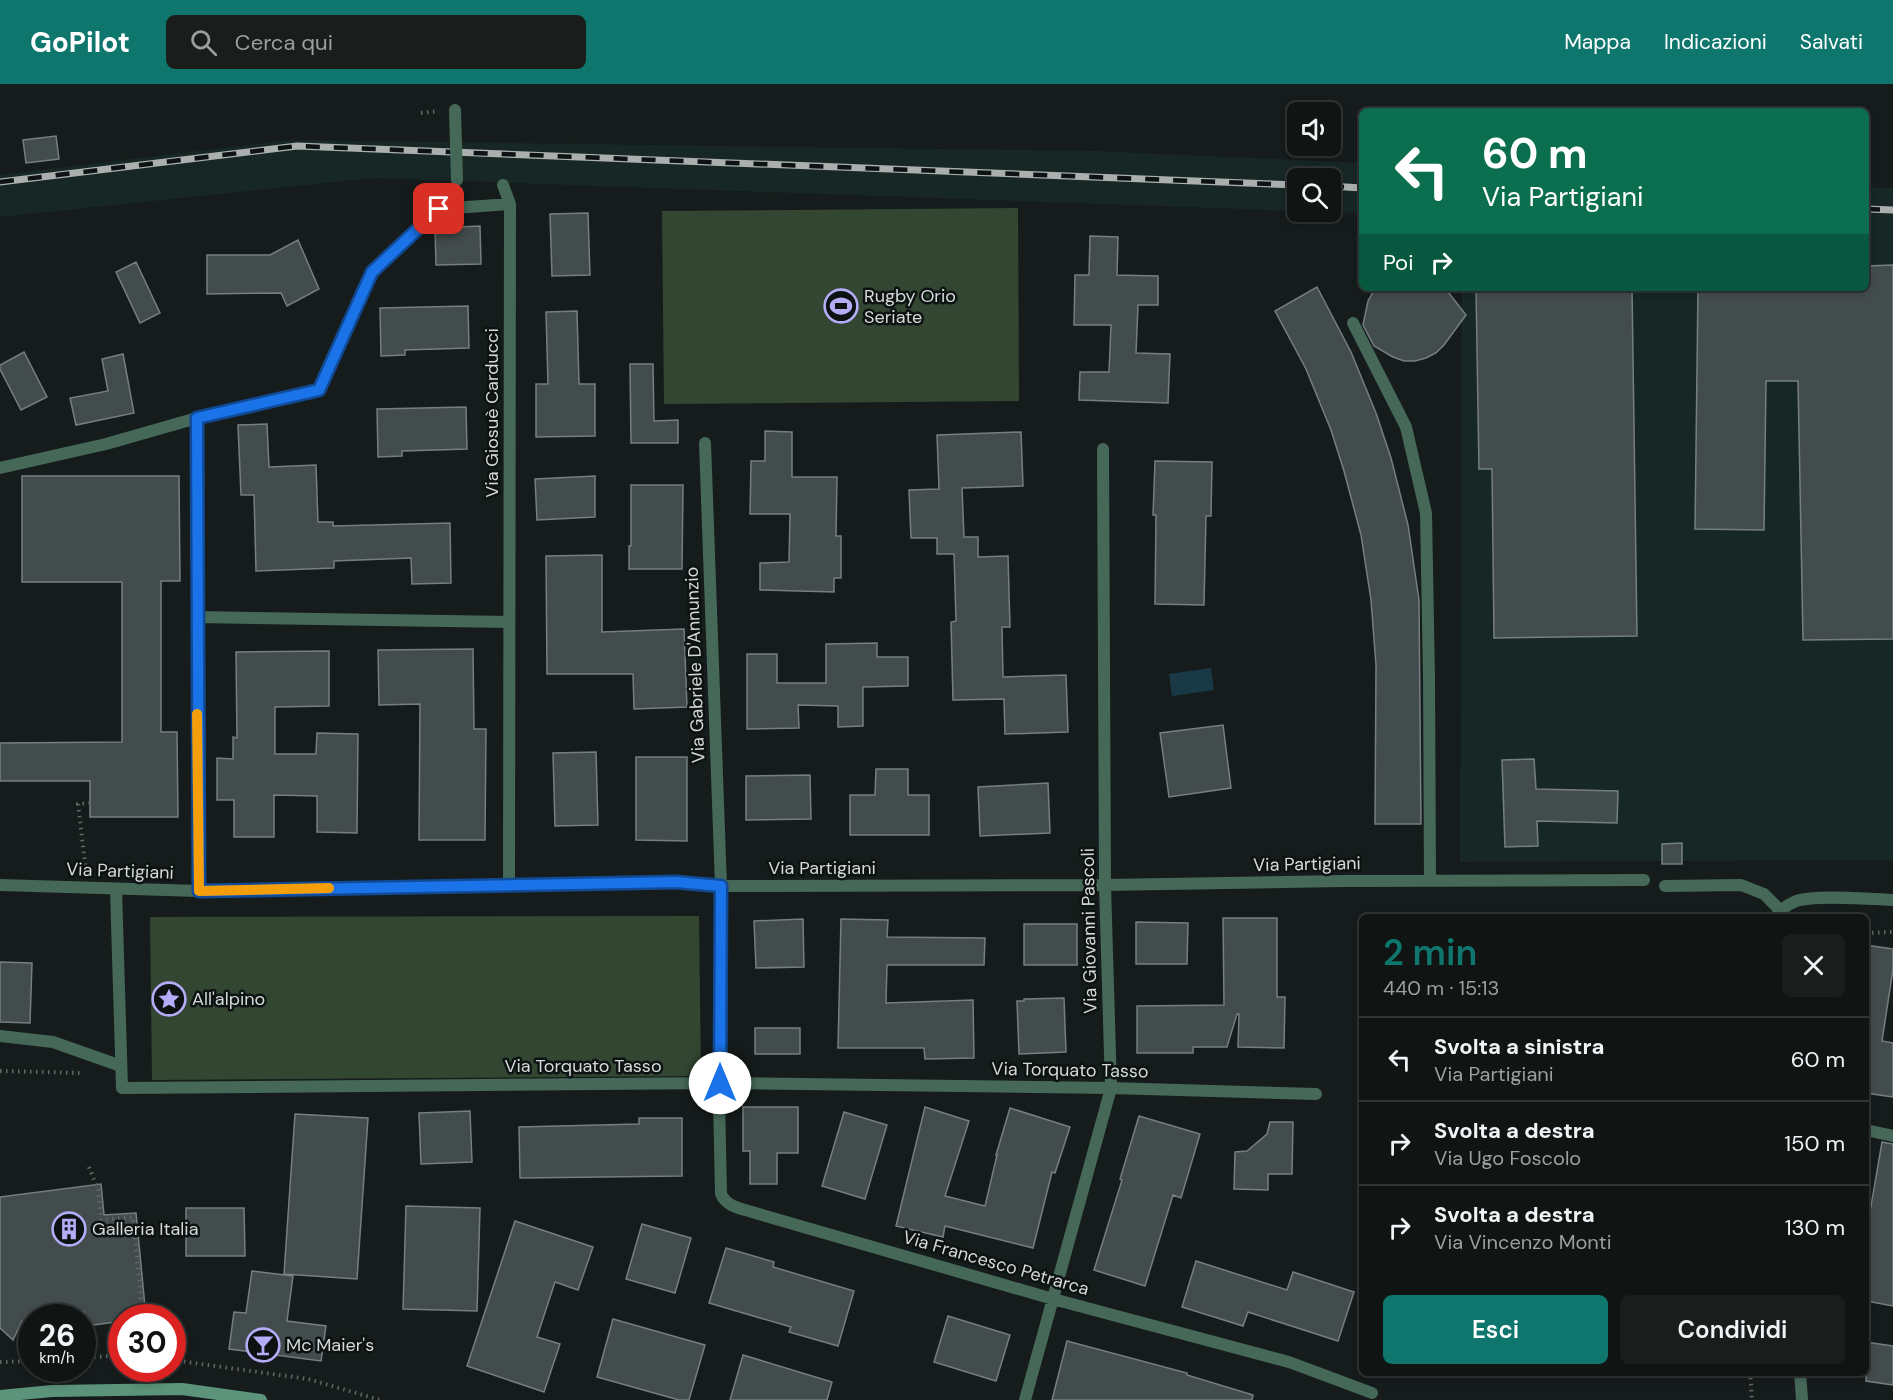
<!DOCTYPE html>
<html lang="it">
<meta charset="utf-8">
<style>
body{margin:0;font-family:"DM Sans",sans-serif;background:#191e1d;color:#f1f3f6;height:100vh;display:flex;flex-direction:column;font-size:22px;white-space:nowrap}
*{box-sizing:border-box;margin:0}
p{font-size:20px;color:#9c9fa0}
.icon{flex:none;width:33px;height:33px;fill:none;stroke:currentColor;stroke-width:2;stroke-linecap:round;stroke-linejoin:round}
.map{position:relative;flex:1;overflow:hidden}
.drawer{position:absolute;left:1359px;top:830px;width:510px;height:462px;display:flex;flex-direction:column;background:#101514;border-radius:9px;box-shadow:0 3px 9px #0003,0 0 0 2px #303434}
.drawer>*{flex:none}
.top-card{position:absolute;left:1359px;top:24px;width:510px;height:183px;border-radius:9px;box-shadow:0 3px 9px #0003,0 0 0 2px #303434;background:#0b6e4f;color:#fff;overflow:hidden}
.buttons{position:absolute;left:1287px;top:18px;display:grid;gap:12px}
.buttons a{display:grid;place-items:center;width:54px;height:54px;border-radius:9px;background:#101514;box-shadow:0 3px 9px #0003,0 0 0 2px #303434;font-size:30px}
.speed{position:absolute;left:18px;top:1220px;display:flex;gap:12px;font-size:30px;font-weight:700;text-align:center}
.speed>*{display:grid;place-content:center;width:78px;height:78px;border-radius:50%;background:#101514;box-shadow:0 3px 9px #0003,0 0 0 2px #303434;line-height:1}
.speed small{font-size:15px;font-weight:400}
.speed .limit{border:9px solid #d22;background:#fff;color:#111}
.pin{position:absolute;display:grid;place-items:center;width:51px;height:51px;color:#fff;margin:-26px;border-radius:12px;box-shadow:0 3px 9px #0006}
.me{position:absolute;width:66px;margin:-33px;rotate:0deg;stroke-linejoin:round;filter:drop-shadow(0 0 4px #0008)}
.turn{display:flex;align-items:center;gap:21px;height:126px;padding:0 24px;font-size:27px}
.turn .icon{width:78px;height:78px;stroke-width:2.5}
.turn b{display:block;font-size:42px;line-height:51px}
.then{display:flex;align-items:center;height:57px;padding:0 24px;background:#0003;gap:12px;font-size:22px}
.round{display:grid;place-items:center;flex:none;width:63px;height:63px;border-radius:9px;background:#191e1d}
.summary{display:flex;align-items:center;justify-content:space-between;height:102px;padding:0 24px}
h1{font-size:36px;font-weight:600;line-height:45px;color:#0f766e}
.cta{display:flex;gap:12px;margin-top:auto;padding:12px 24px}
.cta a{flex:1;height:69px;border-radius:9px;background:#0f766e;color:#fff;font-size:24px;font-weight:600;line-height:69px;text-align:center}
.cta a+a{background:#191e1d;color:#f1f3f6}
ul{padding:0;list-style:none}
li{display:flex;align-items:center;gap:18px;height:84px;padding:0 24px;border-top:2px solid #303434}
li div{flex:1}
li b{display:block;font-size:22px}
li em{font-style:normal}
header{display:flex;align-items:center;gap:36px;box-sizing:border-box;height:84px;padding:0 30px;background:#0f766e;color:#fff}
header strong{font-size:28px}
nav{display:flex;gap:33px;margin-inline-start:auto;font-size:21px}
.search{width:420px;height:54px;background:#191e1d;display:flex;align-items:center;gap:15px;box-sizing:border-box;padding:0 21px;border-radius:9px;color:#9c9fa0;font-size:22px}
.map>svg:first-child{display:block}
.built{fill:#172725}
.green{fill:#334632}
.water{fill:#193946}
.building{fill:#434c4d;stroke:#767f80;stroke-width:1.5}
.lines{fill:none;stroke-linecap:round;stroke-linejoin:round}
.path{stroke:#626867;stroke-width:4;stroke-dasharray:1.5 4.5;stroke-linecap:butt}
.lane{stroke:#466858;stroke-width:12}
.street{stroke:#466858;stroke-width:12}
.secondary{stroke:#5c947b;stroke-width:12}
.rail-casing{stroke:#abb0af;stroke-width:7}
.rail{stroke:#0c1312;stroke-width:4.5;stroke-dasharray:14;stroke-linecap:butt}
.street-bridge{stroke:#466858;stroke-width:12}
.route-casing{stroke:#114b97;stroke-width:15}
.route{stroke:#1a73e8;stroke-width:10}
.slow{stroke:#f59e0b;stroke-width:10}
.labels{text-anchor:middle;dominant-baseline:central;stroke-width:5;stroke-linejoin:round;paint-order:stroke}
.poi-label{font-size:18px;fill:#d5dad9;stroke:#0c1312;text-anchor:start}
.street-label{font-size:18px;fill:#d5dad9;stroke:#0c1312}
</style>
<header>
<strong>GoPilot</strong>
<div class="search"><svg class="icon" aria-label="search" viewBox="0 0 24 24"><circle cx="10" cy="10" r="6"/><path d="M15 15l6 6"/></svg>Cerca qui</div>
<nav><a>Mappa</a><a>Indicazioni</a><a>Salvati</a></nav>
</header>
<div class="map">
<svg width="1893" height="1316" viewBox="0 0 1893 1316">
<rect width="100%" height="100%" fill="#151c1b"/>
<path class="built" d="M288,56L1098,67L1362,79V129L1306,128H1330V94H1298L1297,127L374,94L0,133V91Z
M1866,103L1893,104V776L1460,778L1462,204H1866Z"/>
<path class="green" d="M1018,124L1019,317L664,320L662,127Z
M699,832L701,992L152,996L150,833Z"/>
<path class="water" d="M1211,584L1214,606L1172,612L1169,590Z"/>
<path class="building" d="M56,52L59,75L26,79L23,56Z
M588,129L590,191L552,192L550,130Z
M480,142L481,180L436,181L435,144Z
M1090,152L1118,153L1117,191L1158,192V221H1138L1136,269L1170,270L1168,319L1079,316L1080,288H1109L1111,241H1074L1075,191H1089Z
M298,156L319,205L287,222L281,209L207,210V171H270Z
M136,178L160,229L140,239L116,188Z
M1893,181V555L1803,556L1798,297H1766L1764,446L1695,445L1698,204H1866V182Z
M1317,203L1351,268L1376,329L1391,374L1408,441L1419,516L1421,740H1375L1376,581L1371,516L1361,451L1344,387L1331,346L1306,285L1275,227Z
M1375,204H1445L1466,231L1444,261L1436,269L1426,274L1415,277H1404L1393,273L1374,262L1363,241L1368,217Z
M1476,204H1632L1637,552L1494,554L1492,385H1479Z
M468,222L469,264L405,266V271L381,272L380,224Z
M577,227L579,300H595V352L536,353V300H548L546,228Z
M24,268L47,313L21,326L0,285V281Z
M123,270L134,329L76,341L70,314L108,307L102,275Z
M630,280H653L654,337L678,336V359H631Z
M466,323L467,365L402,367V372L378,373L377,325Z
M267,340L269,383L316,381L318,438H333V442L450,439L451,499L412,500L411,474L334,477V484L256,487L254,411H241L238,341Z
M765,347L792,348V393H837L836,452H841V494H834V508L760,506V479L789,478L790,430H750L751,377H765Z
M1021,348L1023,402L962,404L964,453H978V473L1008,472L1010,543H1002L1003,593L1066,591L1068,648L1005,650L1004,615L953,616L951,538L956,537L954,470H937V454H911L909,406L939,405L937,351Z
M1155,377L1212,378L1211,432H1206L1204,521L1155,520L1156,431H1153Z
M22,392H179L180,497H161V648H177L178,733H90V697H0V659L122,658V498H22Z
M595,392V433L537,436L535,395Z
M631,401H683L682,485H629V462H631Z
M602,471V548L684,545L687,623L634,625L633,590H547L546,472Z
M877,559V573H908V602L863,603V642L838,643V622L798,621L799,644L747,645V570H777V599H826V560Z
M473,565L474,645H486L485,756H419L420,620L379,621L378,566Z
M329,567V622L275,623V670H316L317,649L358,650L357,749L317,748V712L274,711V753H234V716H217V674L233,675V653L237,654L236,568Z
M1223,641L1231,704L1169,713L1160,649Z
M596,668L598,741L555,742L553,669Z
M636,673H687V757L636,756Z
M1534,675L1536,705L1618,707L1617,739L1537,737L1538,762L1505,763L1502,676Z
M876,685H908V711H929V751H850V711H875Z
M810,691L811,735L746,736V692Z
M1048,699L1050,749L980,752L978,703Z
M1682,759V780H1662V760Z
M1223,834H1277V913H1285L1284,964L1238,963L1239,930H1237L1227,963H1193V969H1137V922L1224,921Z
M803,835L804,883L756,884L754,837Z
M841,835L888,836L887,853L985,854L984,881H887L886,919L973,916L974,974L925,975L924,964H838Z
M1136,838L1188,839L1187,880H1136Z
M1024,840H1077V881H1024Z
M1866,861L1893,865V885L1882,957L1893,959V1013L1866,1009Z
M0,878L32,879L30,939L0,938Z
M1064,914L1066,968L1019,970L1017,917H1024V915Z
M755,944H800V970H755Z
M743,1023H798V1069H777V1100H750V1067H743Z
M925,1023L969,1037L945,1112L985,1122L997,1071H996L1010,1024L1070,1043L1055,1089L1052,1088L1033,1164L945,1142L943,1153L896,1142Z
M470,1027L472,1078L421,1080L419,1029Z
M844,1028L887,1041L865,1115L822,1102Z
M295,1030L368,1034L357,1195L284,1190Z
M1139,1032L1200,1050L1181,1114L1173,1111L1145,1202L1094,1186L1122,1096L1120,1095Z
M639,1034H682V1092L520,1094L519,1043L639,1040Z
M1270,1038H1293L1292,1090H1268V1106L1234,1105L1235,1068L1247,1067L1267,1050Z
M1882,1058L1893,1060V1222L1866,1217V1151Z
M101,1100L104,1131L136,1129L146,1233H122V1237L87,1242L84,1228L50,1233H32V1236L22,1237L13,1256L0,1244V1113Z
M406,1122L480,1124L477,1227L403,1225Z
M186,1124H244L245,1172H186Z
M515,1137L593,1163L578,1206L555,1198L537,1253L560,1260L544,1308L467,1282Z
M642,1140L691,1154L675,1209L626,1195Z
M726,1164L774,1178L773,1183L854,1207L838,1262L789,1248L791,1243L709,1219Z
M1196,1177L1287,1206L1293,1188L1354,1208L1338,1257L1248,1228L1243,1242L1182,1223Z
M252,1187L293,1192L287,1237L326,1242L321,1277L229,1265L234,1228L246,1229Z
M948,1232L1010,1251L996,1297L934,1278Z
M613,1235L705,1261L689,1316H679L597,1293Z
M1067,1257L1187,1289V1291L1253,1311L1252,1316H1052Z
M1866,1258L1893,1262V1301L1866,1297Z
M743,1271L832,1298L827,1316H730Z"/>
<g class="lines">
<path class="path" d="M421,29L439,27
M86,787L78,720L90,719
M1866,849L1893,848
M0,987L83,989
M89,1083L98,1106L101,1136L133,1133L142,1226L141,1233
M82,1274L122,1271
M172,1276L308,1295L380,1316
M0,1278L32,1277
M1750,1288L1752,1316"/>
<path class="lane" d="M1665,802L1741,801L1764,810L1780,826
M0,952L53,958L121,982"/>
<path class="street" d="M503,101L510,120L509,800
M1353,239L1406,343L1426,429L1429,594L1430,797
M197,334L199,807
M705,359L721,802L719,1014L721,1110C727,1123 740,1124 752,1128L1053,1215L1289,1278L1372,1309
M0,384L106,360L197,334L319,306L372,188L439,125L510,120
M197,533L509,538
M0,801L199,807L676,798L721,802L1105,801L1342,797L1644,796
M116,805L122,1004L720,999L1111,1004L1316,1010
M1776,832C1781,826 1787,821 1794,818C1811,810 1871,815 1893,816
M1866,1046L1893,1052
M1800,1288L1802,1316
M1025,1316L1111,1004L1105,801L1103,365"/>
<path class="secondary" d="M0,1312L52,1307L182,1305L261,1316"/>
<g class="rail-casing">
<path id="rail" d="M0,98L297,62L1298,101
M1330,102L1362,104
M1866,125L1893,126"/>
</g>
<use href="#rail" class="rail"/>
<path class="street-bridge" d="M455,26L457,96"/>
</g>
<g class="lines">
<g class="route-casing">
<path id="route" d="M439,125L372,188L319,306L197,334L199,807L676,798L721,802L720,999"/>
</g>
<use href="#route" class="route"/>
<path class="slow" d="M197,630L199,807L329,804"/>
</g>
<defs>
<g id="stadium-ring" transform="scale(1.725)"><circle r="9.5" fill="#0c1312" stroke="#b5acf8" stroke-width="1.5"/><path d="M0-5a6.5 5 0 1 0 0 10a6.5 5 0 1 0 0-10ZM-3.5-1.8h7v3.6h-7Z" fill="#b5acf8"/></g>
<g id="sight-ring" transform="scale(1.725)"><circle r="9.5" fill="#0c1312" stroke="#b5acf8" stroke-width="1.5"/><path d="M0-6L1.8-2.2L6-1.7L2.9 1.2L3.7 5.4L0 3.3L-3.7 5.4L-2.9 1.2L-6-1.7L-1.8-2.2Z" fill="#b5acf8"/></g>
<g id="building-ring" transform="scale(1.725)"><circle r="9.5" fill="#0c1312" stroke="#b5acf8" stroke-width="1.5"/><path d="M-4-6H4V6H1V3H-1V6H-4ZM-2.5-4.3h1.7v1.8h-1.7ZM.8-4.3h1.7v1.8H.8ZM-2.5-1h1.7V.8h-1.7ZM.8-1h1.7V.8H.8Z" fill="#b5acf8"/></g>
<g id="bar-ring" transform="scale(1.725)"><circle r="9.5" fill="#0c1312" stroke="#b5acf8" stroke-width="1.5"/><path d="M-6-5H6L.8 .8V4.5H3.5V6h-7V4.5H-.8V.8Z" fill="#b5acf8"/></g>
</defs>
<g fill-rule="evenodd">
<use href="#stadium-ring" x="841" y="222"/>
<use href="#sight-ring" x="169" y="915"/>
<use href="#building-ring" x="69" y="1145"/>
<use href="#bar-ring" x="263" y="1261"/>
</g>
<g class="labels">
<g class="poi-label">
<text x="864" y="212">Rugby Orio<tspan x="864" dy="21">Seriate</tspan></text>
<text x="192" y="915">All'alpino</text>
<text x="92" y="1145">Galleria Italia</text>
<text x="286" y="1261">Mc Maier's</text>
</g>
<g class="street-label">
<text transform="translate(492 329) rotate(-90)">Via Giosuè Carducci</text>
<text transform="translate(695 581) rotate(-92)">Via Gabriele D'Annunzio</text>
<text transform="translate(1307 780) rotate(-1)">Via Partigiani</text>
<text x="822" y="784">Via Partigiani</text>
<text transform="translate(120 787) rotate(2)">Via Partigiani</text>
<text transform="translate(1089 847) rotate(-91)">Via Giovanni Pascoli</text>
<text x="583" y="982">Via Torquato Tasso</text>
<text transform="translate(1070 986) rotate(1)">Via Torquato Tasso</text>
<text transform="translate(996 1179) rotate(16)">Via Francesco Petrarca</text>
</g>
</g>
</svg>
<div class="buttons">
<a><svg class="icon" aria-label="sound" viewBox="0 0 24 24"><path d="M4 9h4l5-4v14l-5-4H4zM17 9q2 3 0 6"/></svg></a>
<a><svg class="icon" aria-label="search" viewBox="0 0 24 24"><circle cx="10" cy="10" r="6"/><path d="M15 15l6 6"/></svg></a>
</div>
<div class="speed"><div>26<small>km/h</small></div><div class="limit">30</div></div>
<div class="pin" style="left:439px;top:125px;background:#d93025"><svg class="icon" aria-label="arrive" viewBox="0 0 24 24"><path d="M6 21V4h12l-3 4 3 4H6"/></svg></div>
<svg class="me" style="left:720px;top:999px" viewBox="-20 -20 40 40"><circle r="19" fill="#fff"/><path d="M0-13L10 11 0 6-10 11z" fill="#1a73e8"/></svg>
<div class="top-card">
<div class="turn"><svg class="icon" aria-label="left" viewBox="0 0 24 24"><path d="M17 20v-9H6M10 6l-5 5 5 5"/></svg><div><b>60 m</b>Via Partigiani</div></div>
<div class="then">Poi<svg class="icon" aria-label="right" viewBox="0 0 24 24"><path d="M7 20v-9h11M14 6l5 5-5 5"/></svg></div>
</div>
<section class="drawer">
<div class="summary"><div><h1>2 min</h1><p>440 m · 15:13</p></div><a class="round"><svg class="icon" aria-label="close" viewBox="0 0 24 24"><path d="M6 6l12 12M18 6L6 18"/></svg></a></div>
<ul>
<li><svg class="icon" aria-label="left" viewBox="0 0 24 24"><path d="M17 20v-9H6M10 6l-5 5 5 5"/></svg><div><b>Svolta a sinistra</b><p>Via Partigiani</p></div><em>60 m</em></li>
<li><svg class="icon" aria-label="right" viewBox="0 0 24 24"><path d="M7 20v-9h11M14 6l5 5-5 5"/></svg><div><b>Svolta a destra</b><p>Via Ugo Foscolo</p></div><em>150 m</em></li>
<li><svg class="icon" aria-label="right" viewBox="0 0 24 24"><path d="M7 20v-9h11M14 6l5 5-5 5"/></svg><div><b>Svolta a destra</b><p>Via Vincenzo Monti</p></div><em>130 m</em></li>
</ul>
<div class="cta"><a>Esci</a><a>Condividi</a></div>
</section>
</div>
